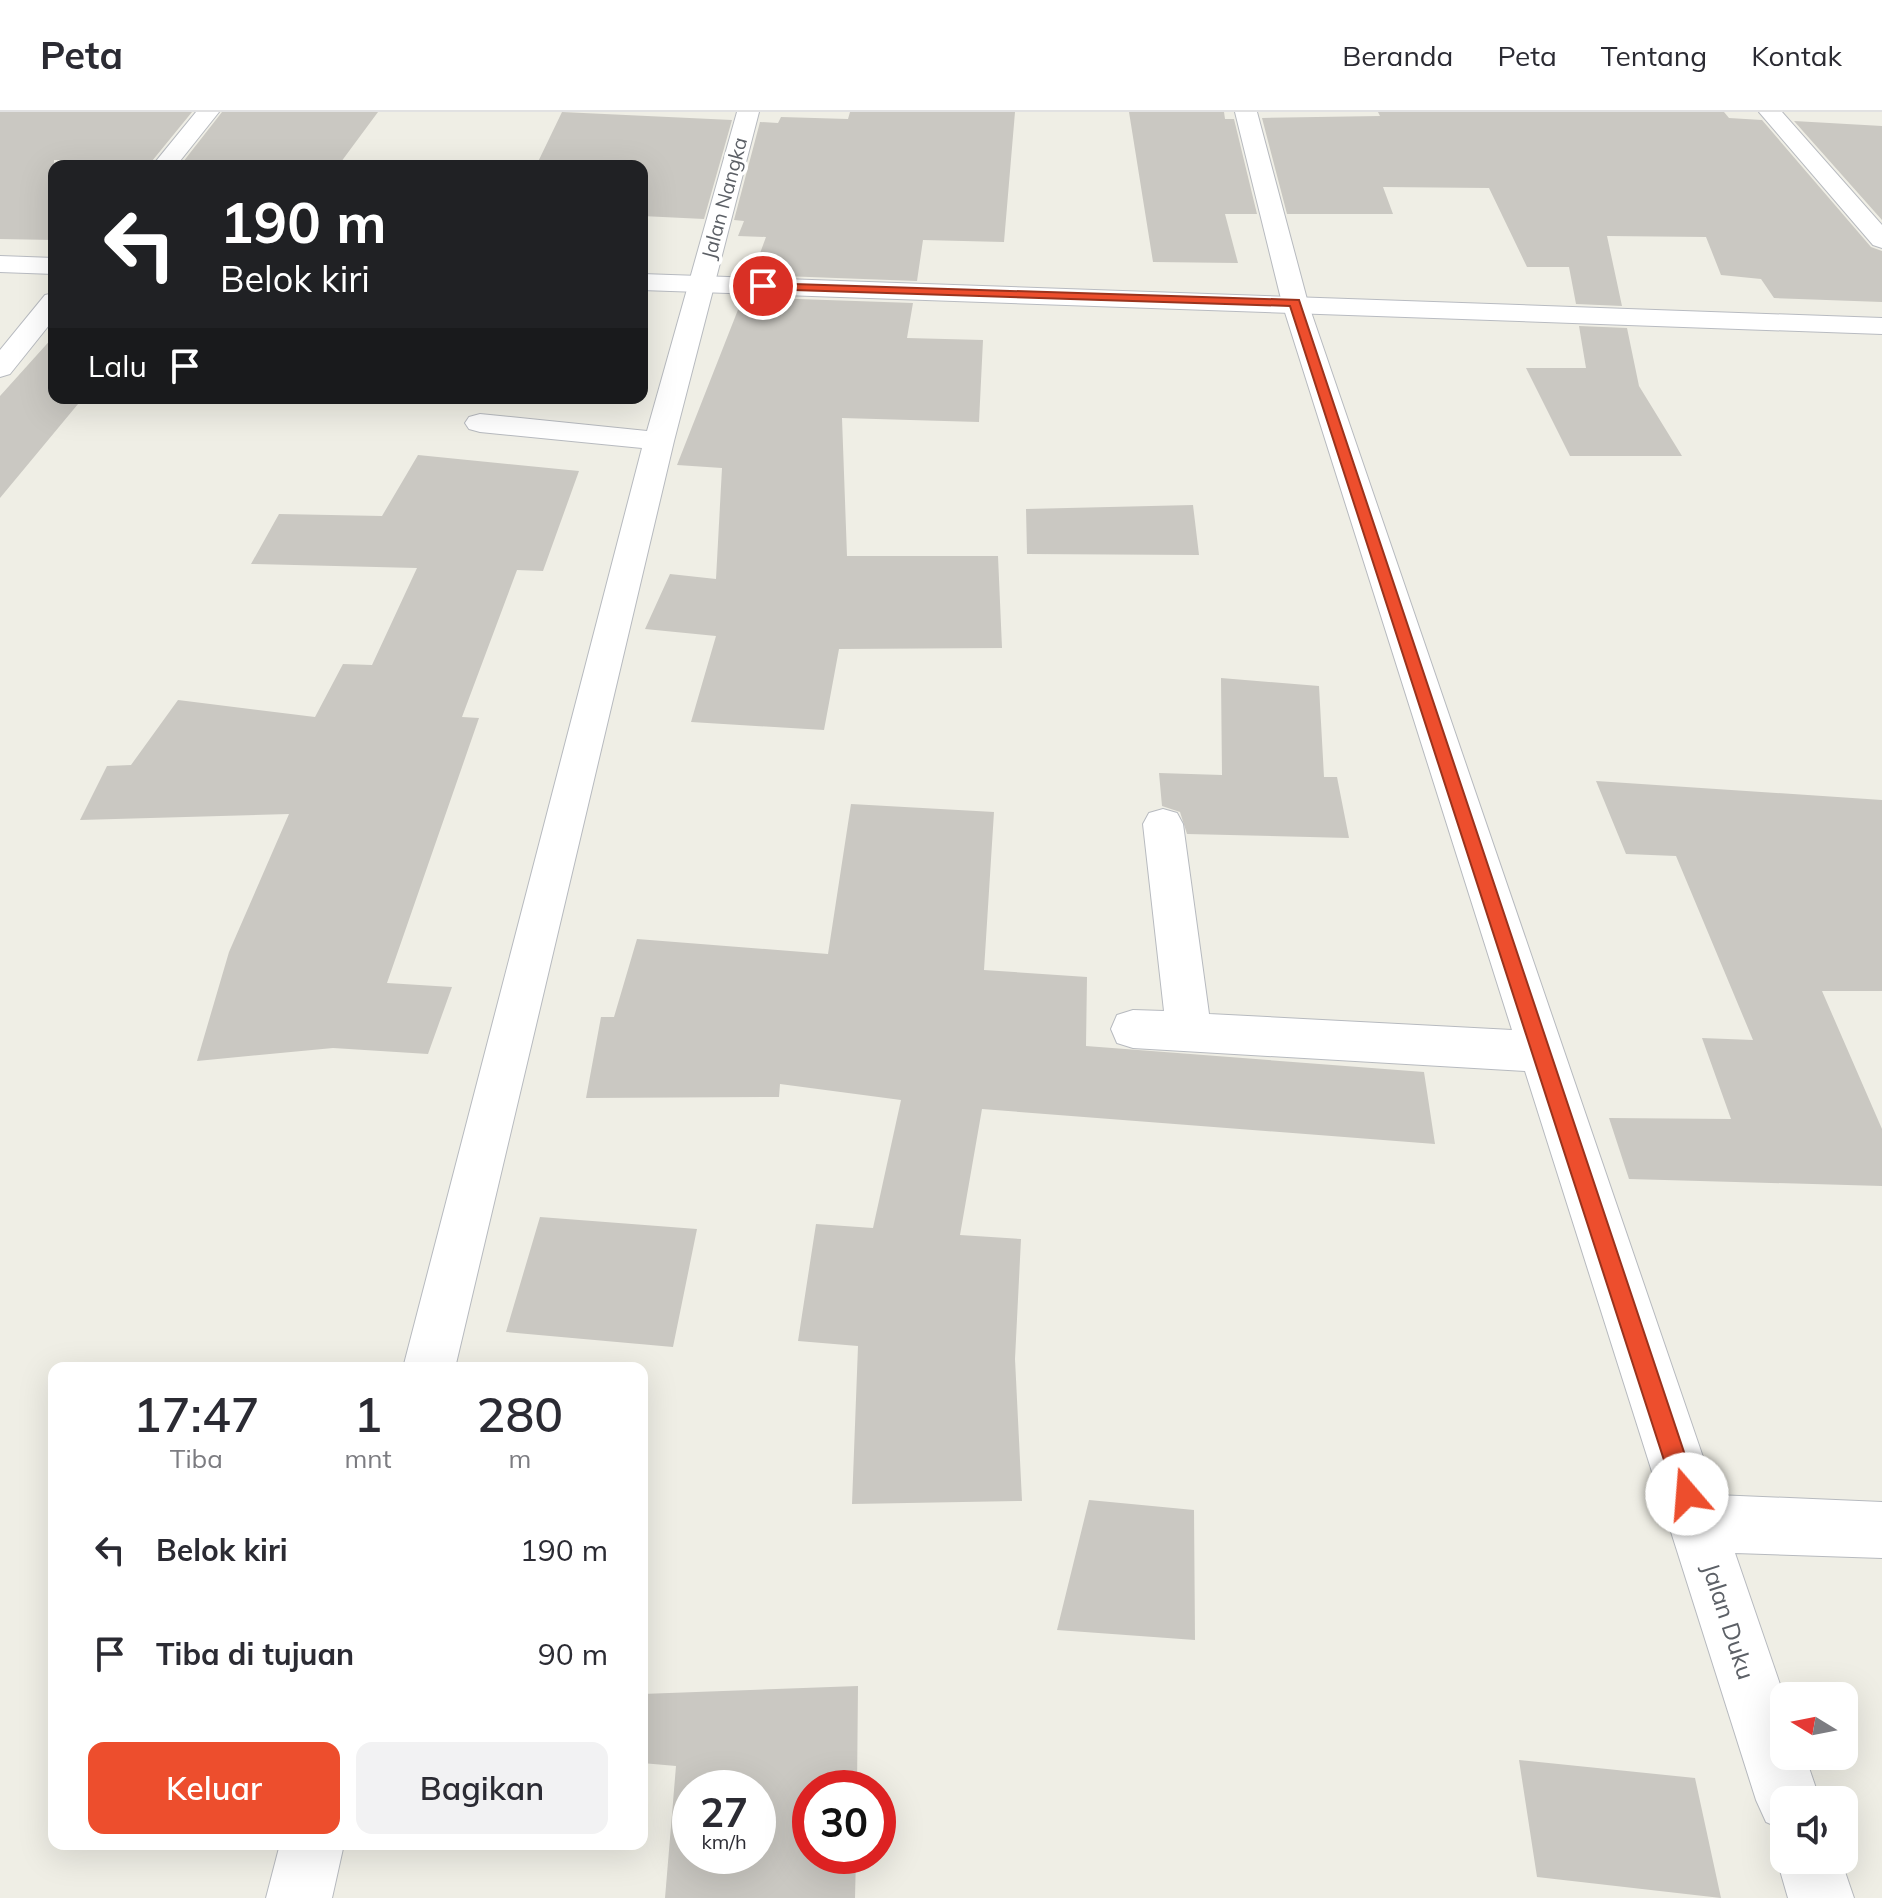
<!DOCTYPE html>
<html lang="id">
<style>
body{margin:0;font-family:Mulish,sans-serif;background:#f2f2f3;color:#2b2b33;height:100vh;display:flex;flex-direction:column;font-size:30px;white-space:nowrap}
*{box-sizing:border-box;margin:0}
p{font-size:26px;color:#7c7c81}
.icon{flex:none;width:44px;height:44px;fill:none;stroke:currentColor;stroke-width:2;stroke-linecap:round;stroke-linejoin:round}
.map{position:relative;flex:1;overflow:hidden}
.details{position:absolute;left:48px;top:1250px;width:600px;height:488px;display:flex;flex-direction:column;background:#fff;border-radius:16px;box-shadow:0 8px 32px #0002}
.details>*{flex:none}
.hud{position:absolute;left:48px;top:48px;width:600px;height:244px;border-radius:16px;box-shadow:0 8px 32px #0002;background:#202124;color:#fff;overflow:hidden}
.needle{width:52px;rotate:280deg}
.controls{position:absolute;left:1770px;top:1570px;display:grid;gap:16px}
.controls a{display:grid;place-items:center;width:88px;height:88px;border-radius:16px;background:#fff;box-shadow:0 8px 32px #0002;font-size:40px}
.speed{position:absolute;left:672px;top:1658px;display:flex;gap:16px;font-size:40px;font-weight:700;text-align:center}
.speed>*{display:grid;place-content:center;width:104px;height:104px;border-radius:50%;background:#fff;box-shadow:0 8px 32px #0002;line-height:1}
.speed small{font-size:20px;font-weight:400}
.speed .limit{border:12px solid #d22;background:#fff;color:#111}
.pin{position:absolute;display:grid;place-items:center;width:68px;height:68px;color:#fff;margin:-34px;border:4px solid #fff;border-radius:50%;box-shadow:0 2px 8px #0007}
.me{position:absolute;width:88px;margin:-44px;rotate:342deg;stroke-linejoin:round;filter:drop-shadow(0 0 6px #0008)}
.turn{display:flex;align-items:center;gap:28px;height:168px;padding:0 40px;font-size:36px}
.turn .icon{width:104px;height:104px;stroke-width:2.5}
.turn b{display:block;font-size:56px;line-height:68px}
.then{display:flex;align-items:center;height:76px;padding:0 40px;background:#0003;gap:16px;font-size:30px}
.eta{display:flex;justify-content:space-evenly;align-items:center;height:136px;text-align:center}
.eta b{font-size:48px;font-weight:600;line-height:56px}
.primary-button{display:flex;gap:16px;margin-top:auto;padding:16px 40px}
.primary-button a{flex:1;height:92px;border-radius:16px;background:#ed4e2d;color:#fff;font-size:32px;font-weight:600;line-height:92px;text-align:center}
.primary-button a+a{background:#f2f2f3;color:#2b2b33}
ul{padding:0;list-style:none}
li{display:flex;align-items:center;gap:24px;height:104px;padding:0 40px}
li div{flex:1}
li b{display:block;font-size:30px}
li em{font-style:normal}
header{display:flex;align-items:center;gap:48px;box-sizing:border-box;height:112px;padding:0 40px;background:#fff;border-bottom:2px solid #e1e1e2}
header strong{font-size:38px}
nav{display:flex;gap:44px;margin-inline-start:auto;font-size:28px}
.map>svg:first-child{display:block}
.building{fill:#cac8c2;fill-rule:evenodd}
.lines{fill:none;stroke-linecap:round;stroke-linejoin:round}
.street-casing{stroke:#b7babf;stroke-width:2}
.secondary-casing{stroke:#b8bbc1;stroke-width:2}
.street{fill:#fff;fill-rule:evenodd}
.secondary{fill:#fff;fill-rule:evenodd}
.route{fill:#ed4e2d;stroke:#9a331d;stroke-width:2}
.labels{text-anchor:middle;dominant-baseline:central;stroke-width:7;stroke-linejoin:round;paint-order:stroke}
.far-street-label{font-size:20px;fill:#5c6066;stroke:#fff}
.street-label{font-size:24px;fill:#5c6066;stroke:#fff}
</style>
<header>
<strong>Peta</strong>
<nav><a>Beranda</a><a>Peta</a><a>Tentang</a><a>Kontak</a></nav>
</header>
<div class="map">
<svg width="1882" height="1786" viewBox="0 0 1882 1786">
<rect width="100%" height="100%" fill="#efeee5"/>
<path class="building" d="M0,0H192L152,49L54,48V128L0,127Z
M222,0H378L338,54H225L227,51L183,50Z
M562,0L732,8L704,107L642,104V54H536Z
M850,0H1015L1004,130L923,128L917,169L752,163L766,125L738,124L744,109L734,108L760,10L778,11L781,5L848,7Z
M1129,0H1224L1225,7H1234L1257,102H1225L1238,151L1153,150Z
M1378,0H1724L1729,6L1762,8L1871,135L1882,139V190L1774,186L1761,167L1721,163L1706,125L1607,124L1622,194L1576,192L1569,155H1527L1489,76L1383,75L1393,102H1287L1262,6L1380,4Z
M1794,9L1882,14V108Z
M743,185L913,191L907,226L983,228L979,310L842,306L847,444H998L1002,536L839,537L824,618L691,610L716,524L645,517L670,462L716,467L722,356L677,353Z
M1579,214L1627,216L1639,274L1682,344H1570L1526,256H1586Z
M54,224V286H83L0,386V284Z
M418,343L579,359L543,459L517,458L462,605L479,606L387,871L452,875L428,942L333,936L197,949L229,840L289,702L80,708L107,654L131,653L178,588L315,605L343,552L372,553L417,456L251,452L279,402L382,404Z
M1193,393L1199,443L1027,442L1026,397Z
M1221,566L1319,574L1324,665H1337L1349,726L1187,722L1180,700L1162,694L1159,661L1222,663Z
M1596,669L1882,688V879H1822L1882,1017V1074L1629,1067L1609,1006L1731,1007L1702,926L1753,928L1676,744L1626,742Z
M851,692L994,700L984,858L1087,865L1086,934L1424,960L1435,1032L982,997L960,1123L1021,1127L1015,1247L1022,1389L852,1392L858,1234L798,1229L816,1112L873,1116L901,988L780,972L779,985L586,986L601,905H614L637,827L828,842Z
M540,1105L697,1117L673,1235L506,1220Z
M1089,1388L1194,1398L1195,1528L1057,1518Z
M858,1574L857,1676H810V1744H856L855,1786H665L676,1654L642,1651V1582ZM690,1676H758V1744H690Z
M1519,1648L1695,1666L1721,1786L1537,1765Z"/>
<g class="lines">
<g class="street-casing">
<path id="street" d="M196,0H219L176,54H152Z
M737,0H759L674,329L455,1256H403L642,336L480,320L469,317L465,311L469,305L480,302L647,319Z
M1235,0H1257L1308,191L1716,1383L1882,1390V1446L1735,1441L1784,1584V1644H1805L1820,1688H1784V1718L1766,1710L1756,1688L1525,959L1133,936L1117,931L1111,917L1117,903L1133,898L1164,899L1143,712L1149,701L1163,697L1177,701L1183,712L1209,902L1512,918L1282,191Z
M1759,0H1782L1882,113V136L1873,133Z
M54,181V207L10,262L0,265V238L45,183Z
M1784,1730V1748H1841L1854,1786H1788L1777,1748Z
M280,1732H344L332,1786H266Z"/>
</g>
<g class="secondary-casing">
<path id="secondary" d="M0,144L54,146V162L0,160Z
M642,162L1882,206V222L642,178Z"/>
</g>
<use href="#street" class="street"/>
<use href="#secondary" class="secondary"/>
</g>
<path class="route" d="M759,171L1299,188L1698,1382L1695,1390L1687,1394L1678,1390L1675,1382L1290,194L763,177L759,176Z"/>
<g class="labels">
<g class="far-street-label">
<text transform="translate(724 86) rotate(-75)">Jalan Nangka</text>
</g>
<g class="street-label">
<text transform="translate(1729 1509) rotate(72)">Jalan Duku</text>
</g>
</g>
</svg>
<div class="controls">
<a><svg class="needle" viewBox="-14 -14 28 28"><path d="M0-13l5 13h-10z" fill="#e53935"/><path d="M0 13l5-13h-10z" fill="#7c7c81"/></svg></a>
<a><svg class="icon" aria-label="sound" viewBox="0 0 24 24"><path d="M4 9h4l5-4v14l-5-4H4zM17 9q2 3 0 6"/></svg></a>
</div>
<div class="speed"><div>27<small>km/h</small></div><div class="limit">30</div></div>
<div class="pin" style="left:763px;top:174px;background:#d93025"><svg class="icon" aria-label="arrive" viewBox="0 0 24 24"><path d="M6 21V4h12l-3 4 3 4H6"/></svg></div>
<svg class="me" style="left:1687px;top:1382px" viewBox="-20 -20 40 40"><circle r="19" fill="#fff"/><path d="M0-13L10 11 0 6-10 11z" fill="#ed4e2d"/></svg>
<div class="hud">
<div class="turn"><svg class="icon" aria-label="left" viewBox="0 0 24 24"><path d="M17 20v-9H6M10 6l-5 5 5 5"/></svg><div><b>190 m</b>Belok kiri</div></div>
<div class="then">Lalu<svg class="icon" aria-label="arrive" viewBox="0 0 24 24"><path d="M6 21V4h12l-3 4 3 4H6"/></svg></div>
</div>
<section class="details">
<div class="eta">
<div><b>17:47</b><p>Tiba</p></div>
<div><b>1</b><p>mnt</p></div>
<div><b>280</b><p>m</p></div>
</div>
<ul>
<li><svg class="icon" aria-label="left" viewBox="0 0 24 24"><path d="M17 20v-9H6M10 6l-5 5 5 5"/></svg><div><b>Belok kiri</b></div><em>190 m</em></li>
<li><svg class="icon" aria-label="arrive" viewBox="0 0 24 24"><path d="M6 21V4h12l-3 4 3 4H6"/></svg><div><b>Tiba di tujuan</b></div><em>90 m</em></li>
</ul>
<div class="primary-button"><a>Keluar</a><a>Bagikan</a></div>
</section>
</div>
